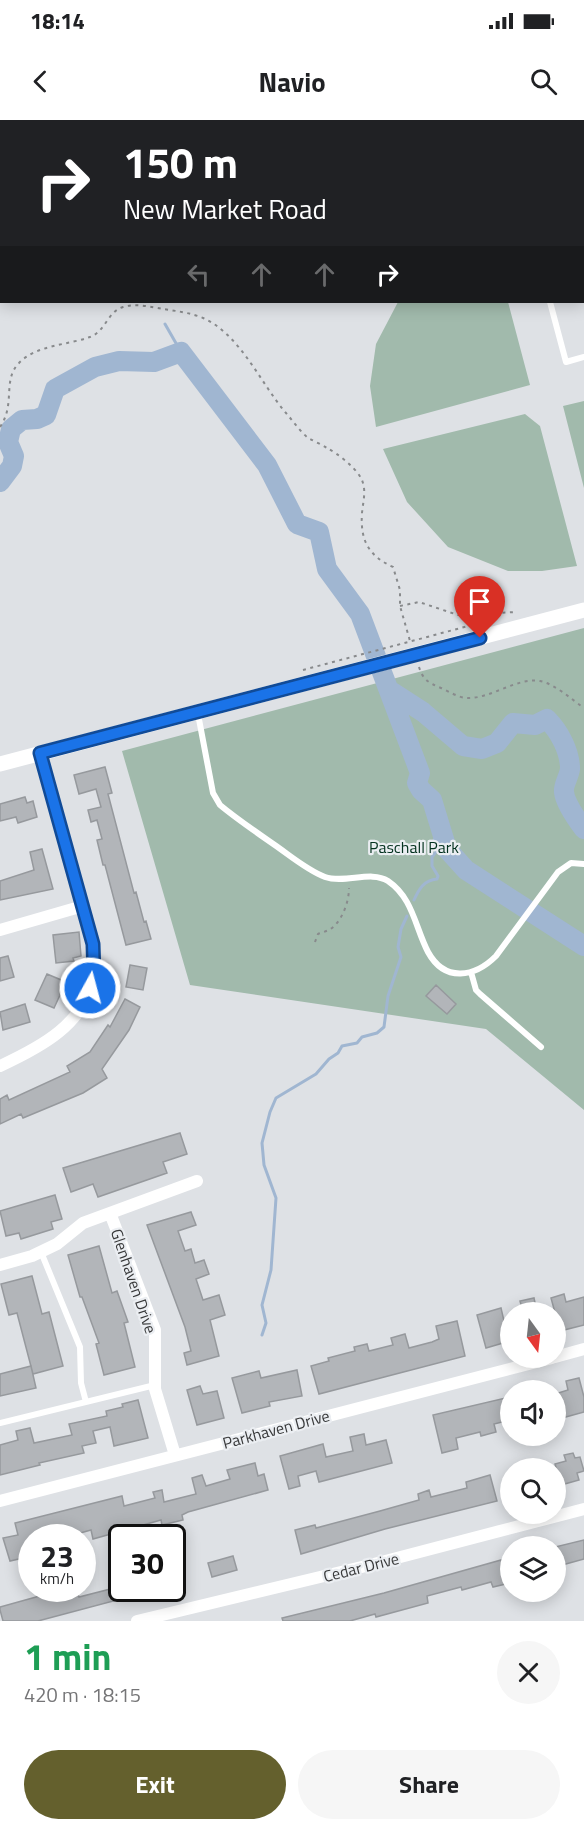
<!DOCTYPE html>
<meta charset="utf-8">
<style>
body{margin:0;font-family:"Titillium Web",sans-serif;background:#f6f6f6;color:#202124;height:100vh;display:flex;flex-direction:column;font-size:22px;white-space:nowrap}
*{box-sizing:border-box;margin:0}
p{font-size:20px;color:#757577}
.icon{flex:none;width:33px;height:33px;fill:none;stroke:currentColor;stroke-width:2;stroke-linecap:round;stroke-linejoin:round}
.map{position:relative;height:1501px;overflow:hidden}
.details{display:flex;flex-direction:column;background:#fff;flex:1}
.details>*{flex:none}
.top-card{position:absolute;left:0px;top:0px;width:585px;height:183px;box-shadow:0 3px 15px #0003;background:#202124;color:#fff;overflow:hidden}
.needle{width:39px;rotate:165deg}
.controls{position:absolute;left:500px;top:1182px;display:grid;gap:12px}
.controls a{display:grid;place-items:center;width:66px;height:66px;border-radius:50%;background:#fff;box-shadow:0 3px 15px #0003;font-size:30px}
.speed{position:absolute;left:18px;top:1404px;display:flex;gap:12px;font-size:30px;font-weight:700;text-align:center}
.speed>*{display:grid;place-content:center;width:78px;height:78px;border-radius:50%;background:#fff;box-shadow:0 3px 15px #0003;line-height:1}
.speed small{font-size:15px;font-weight:400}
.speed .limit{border:3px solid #111;border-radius:9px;background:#fff;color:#111}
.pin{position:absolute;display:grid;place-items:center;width:51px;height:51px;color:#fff;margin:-62px -26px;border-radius:50% 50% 50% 0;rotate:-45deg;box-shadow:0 0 6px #0007}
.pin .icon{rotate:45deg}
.me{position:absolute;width:66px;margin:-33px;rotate:7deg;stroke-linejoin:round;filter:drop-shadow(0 0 4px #0008)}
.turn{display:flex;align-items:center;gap:21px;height:126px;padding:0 24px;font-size:27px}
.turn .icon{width:78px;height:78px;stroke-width:2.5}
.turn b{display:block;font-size:42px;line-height:51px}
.lanes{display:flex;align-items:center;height:57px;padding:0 24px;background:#0003;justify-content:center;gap:30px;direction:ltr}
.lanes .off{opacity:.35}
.round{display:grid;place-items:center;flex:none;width:63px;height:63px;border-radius:32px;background:#f6f6f6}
.headline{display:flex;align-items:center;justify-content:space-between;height:102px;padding:0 24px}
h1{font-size:36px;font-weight:700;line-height:45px;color:#1e9e55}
.cta{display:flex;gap:12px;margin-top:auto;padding:12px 24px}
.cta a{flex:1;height:69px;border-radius:36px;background:#64602d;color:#fff;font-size:24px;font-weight:700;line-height:69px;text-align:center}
.cta a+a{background:#f6f6f6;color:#202124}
.status{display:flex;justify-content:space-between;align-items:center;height:42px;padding:0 30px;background:#fff;direction:ltr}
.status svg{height:16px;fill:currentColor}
header{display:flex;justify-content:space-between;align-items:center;height:78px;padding:0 24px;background:#fff;font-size:27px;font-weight:700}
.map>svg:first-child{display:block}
.green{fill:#a1baac}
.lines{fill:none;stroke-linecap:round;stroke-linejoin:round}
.stream{stroke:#a0b6d1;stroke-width:3}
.river{stroke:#a0b6d1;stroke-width:20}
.building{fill:#b2b5b9;stroke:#96999d;stroke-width:1.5}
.path{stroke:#888a8c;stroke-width:2;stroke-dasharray:3 4.5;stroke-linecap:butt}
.service{stroke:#fff;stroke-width:6}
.minor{stroke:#fff;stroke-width:12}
.tertiary{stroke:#fff;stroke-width:15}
.route-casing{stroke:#114b97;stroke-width:15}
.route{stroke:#1a73e8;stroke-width:10}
.labels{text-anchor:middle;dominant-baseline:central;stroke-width:4.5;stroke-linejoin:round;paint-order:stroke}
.park-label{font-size:16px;fill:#04321f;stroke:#ebeef2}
.street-label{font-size:16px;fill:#38393a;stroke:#ebeef2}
</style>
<div class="status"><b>18:14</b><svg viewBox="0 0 49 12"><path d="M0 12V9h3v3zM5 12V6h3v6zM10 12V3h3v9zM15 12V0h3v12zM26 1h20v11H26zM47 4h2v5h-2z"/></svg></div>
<header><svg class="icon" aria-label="back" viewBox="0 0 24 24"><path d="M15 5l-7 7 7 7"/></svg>Navio<svg class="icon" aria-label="search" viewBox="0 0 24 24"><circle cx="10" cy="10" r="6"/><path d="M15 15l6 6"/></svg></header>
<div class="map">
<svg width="584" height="1501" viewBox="0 0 584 1501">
<rect width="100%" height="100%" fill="#dee1e5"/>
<path class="green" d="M398,182H508L530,265L376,307L370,266L376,224Z
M584,281V368L563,286Z
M525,294L540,306L577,446L542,451H508L448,427L407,382L383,329Z
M584,508V990L486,909L190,865L122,631Z"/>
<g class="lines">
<path class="stream" d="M0,1L2,2
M165,204L181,232
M414,780C419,769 424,760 437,759L438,756L432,746V737L438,729L434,720L440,710
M262,1215L266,1203L262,1185L271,1150L276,1078L264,1045L262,1023L270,992L276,978L316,954L329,939L338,933L342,926L357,923L362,917L377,913L384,907L388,876L401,837L398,827L401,809L407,796"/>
<path class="river" d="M0,362L12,346L14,336L8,322L11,309L22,300L37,299L46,295L55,269L95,247L119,241L154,242L181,232L267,345L297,404L319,412L327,449L360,494L420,653L417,663L421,670L432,680L447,729L466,750L584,826
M389,570L423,592L463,626L482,629L497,623L513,603L535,605L547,599C559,611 570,631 570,649C569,657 563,665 564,672C565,683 578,701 584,709"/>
</g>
<path class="building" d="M105,647L112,673L108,674L134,773L136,772L144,802L146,801L151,819L126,825L105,745H103L97,720L102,719L97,700L91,702L88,690L101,687L96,669L79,674L74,655Z
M25,677L27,683L33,681L37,697L18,703L16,697L0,701V684Z
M42,729L53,769L0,780V761L34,750L30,732Z
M79,812L81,836L73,838L74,841L56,843L53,815Z
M8,836L14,857L0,861V838Z
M130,845L147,848L143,870L126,867Z
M47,854L66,862L54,888L35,880Z
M436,865L456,884L447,894L426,876Z
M125,879L140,887L129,910L102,949L107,958L83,973L23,998L21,994L0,1004V979L7,975L9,980L70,952L67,946L90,932L108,905L110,907Z
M25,884L30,902L3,910L0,892Z
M180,1013L187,1034L163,1042L167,1053L98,1077L93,1064L71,1072L63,1048Z
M55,1075L62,1099L51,1102L53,1109L21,1119L19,1113L6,1116L0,1091Z
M191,1092L196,1105L178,1111L185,1131L191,1129L195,1143L204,1140L209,1154L196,1159L203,1180L219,1175L225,1195L210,1200L219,1236L187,1245L184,1233L191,1231L185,1207L147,1105Z
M99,1126L112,1173L117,1171L128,1202L124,1203L135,1247L104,1255L96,1224L99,1223L82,1177H80L68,1135Z
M32,1156L42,1194L49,1192L63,1246L33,1254L17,1193L9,1195L1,1164Z
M564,1174L566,1182L584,1177V1205L560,1211L551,1178Z
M534,1178L537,1192H523L520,1181Z
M501,1188L504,1201L510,1200V1221L486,1228L477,1195Z
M457,1201L465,1236L319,1274L311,1246L329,1241L328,1238L355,1231L354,1227L367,1224L369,1231L393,1225L391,1218L405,1214L409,1228L432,1222L439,1219L436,1206Z
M31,1246L36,1268L0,1276V1254Z
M297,1250L302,1276L269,1282L270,1286L242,1293L232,1258L259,1251L261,1258Z
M579,1258L584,1277V1292L555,1300V1274L568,1270L566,1261Z
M200,1266L203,1274L217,1271L224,1298L197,1305L187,1270Z
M510,1277V1300L494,1304L496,1312L481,1316L480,1312L456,1318L458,1329L442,1333L433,1295Z
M138,1280L148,1318L114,1326L110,1307L93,1311L96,1323L82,1326L84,1333L39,1343L40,1345L0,1355V1325L18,1320L16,1311L30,1308L34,1323L72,1315L69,1304L107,1296L106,1291L123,1287L122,1284Z
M364,1314L366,1325L386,1320L392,1343L319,1362L316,1351L298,1356L300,1366L289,1369L280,1336L323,1324L326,1337L353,1331L350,1317Z
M573,1333L575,1338L580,1337L584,1351L577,1353L579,1360L561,1365L555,1344L566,1341L564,1335Z
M255,1343L258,1356L264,1354L268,1370L188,1392L182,1395L183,1400L162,1405L161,1400L93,1419L91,1410L73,1415V1418H32V1436L10,1441L3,1418L18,1415L15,1403L122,1376L124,1386L155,1378L153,1372L162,1370L164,1382L196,1374L192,1358L202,1355L206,1366L230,1359L227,1350Z
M490,1355L497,1381L385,1409L301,1434L295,1410L315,1405L316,1408L380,1391L419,1380L418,1374L429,1370L431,1377L467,1368L466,1362Z
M584,1420V1439L555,1447V1427Z
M233,1436L237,1450L212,1457L208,1443Z
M501,1440L503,1447L510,1446V1463L493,1467L491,1462L462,1470L461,1467L427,1476L428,1483L376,1497L375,1494L350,1501H283L282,1498L384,1473Z
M122,1466V1468H151V1471L38,1501H3L0,1490V1487L47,1474L49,1480L77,1472L79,1477Z"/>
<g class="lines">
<path class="path" d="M487,0L488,2
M584,83V84
M0,307C16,284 2,260 19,243C36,225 68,225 90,217C106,211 107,192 123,187C136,183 151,187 163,189C177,191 191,193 203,198C240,214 261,264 286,293C293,301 299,310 307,317C313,321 321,324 327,328C338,334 354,346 361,358C367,370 363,381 362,393C360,421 369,436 393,447L400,470V486L410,521
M400,486L419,482L458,495L516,492L517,493
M419,547C423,560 429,563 441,568C448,571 459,578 467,578C491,579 517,557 540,561C555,564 571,579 584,588
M303,550L472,505
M315,822L318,814C323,812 328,811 332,808C343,799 349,781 349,768"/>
<path class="service" d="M507,0L508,2
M550,182L566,242L584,237
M198,594L213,673L220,685C238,700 259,714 279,728C293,738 309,751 325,757C345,764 371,750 388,761C413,778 415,807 428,832C445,863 475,857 496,836L558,752L571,743L584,744
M471,852L476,870L480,874L541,927
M41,1132L80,1227L81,1263L86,1282
M0,1303L155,1265"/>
<path class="minor" d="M0,810L83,786
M0,946C41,927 85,904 94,856C96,846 94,834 93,824L40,633
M110,1093L155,1210V1269L175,1335
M0,1145L32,1136L57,1124L83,1103L197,1061
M555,1237L584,1229
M0,1381L552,1238
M137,1501L370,1445L584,1389"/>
<path class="tertiary" d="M0,644L584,490"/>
</g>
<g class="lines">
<g class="route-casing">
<path id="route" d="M90,868L94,855L93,824L40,633L480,518"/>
</g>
<use href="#route" class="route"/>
</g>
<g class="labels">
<g class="park-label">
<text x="414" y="727">Paschall Park</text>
</g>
<g class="street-label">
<text transform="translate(134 1161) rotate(71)">Glenhaven Drive</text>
<text transform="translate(276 1309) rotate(-15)">Parkhaven Drive</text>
<text transform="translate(361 1447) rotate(-14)">Cedar Drive</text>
</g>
</g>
</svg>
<div class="controls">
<a><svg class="needle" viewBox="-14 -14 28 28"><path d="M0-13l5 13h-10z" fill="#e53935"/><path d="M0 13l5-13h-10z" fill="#757577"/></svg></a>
<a><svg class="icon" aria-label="sound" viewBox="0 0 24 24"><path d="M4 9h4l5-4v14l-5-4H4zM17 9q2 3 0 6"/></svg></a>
<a><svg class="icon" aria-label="search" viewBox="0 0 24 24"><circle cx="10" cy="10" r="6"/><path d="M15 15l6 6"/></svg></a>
<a><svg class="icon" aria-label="layers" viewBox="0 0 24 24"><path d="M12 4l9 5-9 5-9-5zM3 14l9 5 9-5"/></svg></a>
</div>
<div class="speed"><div>23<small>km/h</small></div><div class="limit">30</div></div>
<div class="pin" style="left:480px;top:518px;background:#d93025"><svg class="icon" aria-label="arrive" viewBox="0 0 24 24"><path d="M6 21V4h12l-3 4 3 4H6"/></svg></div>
<svg class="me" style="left:90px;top:868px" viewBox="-20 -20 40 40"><circle r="17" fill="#1a73e8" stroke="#fff" stroke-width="3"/><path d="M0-11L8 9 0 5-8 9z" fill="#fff"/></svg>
<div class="top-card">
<div class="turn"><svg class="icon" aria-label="right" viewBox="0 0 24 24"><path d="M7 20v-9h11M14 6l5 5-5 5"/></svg><div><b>150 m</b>New Market Road</div></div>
<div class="lanes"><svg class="icon off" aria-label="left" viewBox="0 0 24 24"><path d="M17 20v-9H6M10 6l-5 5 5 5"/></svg><svg class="icon off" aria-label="ahead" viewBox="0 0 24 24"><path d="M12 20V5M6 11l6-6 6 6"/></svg><svg class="icon off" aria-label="ahead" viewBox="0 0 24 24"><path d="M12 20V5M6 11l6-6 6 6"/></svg><svg class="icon" aria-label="right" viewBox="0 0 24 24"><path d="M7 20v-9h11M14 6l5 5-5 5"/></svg></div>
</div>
</div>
<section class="details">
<div class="headline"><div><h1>1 min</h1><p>420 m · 18:15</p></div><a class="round"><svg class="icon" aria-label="close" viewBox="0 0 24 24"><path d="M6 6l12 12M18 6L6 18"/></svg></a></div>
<div class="cta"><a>Exit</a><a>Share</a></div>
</section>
